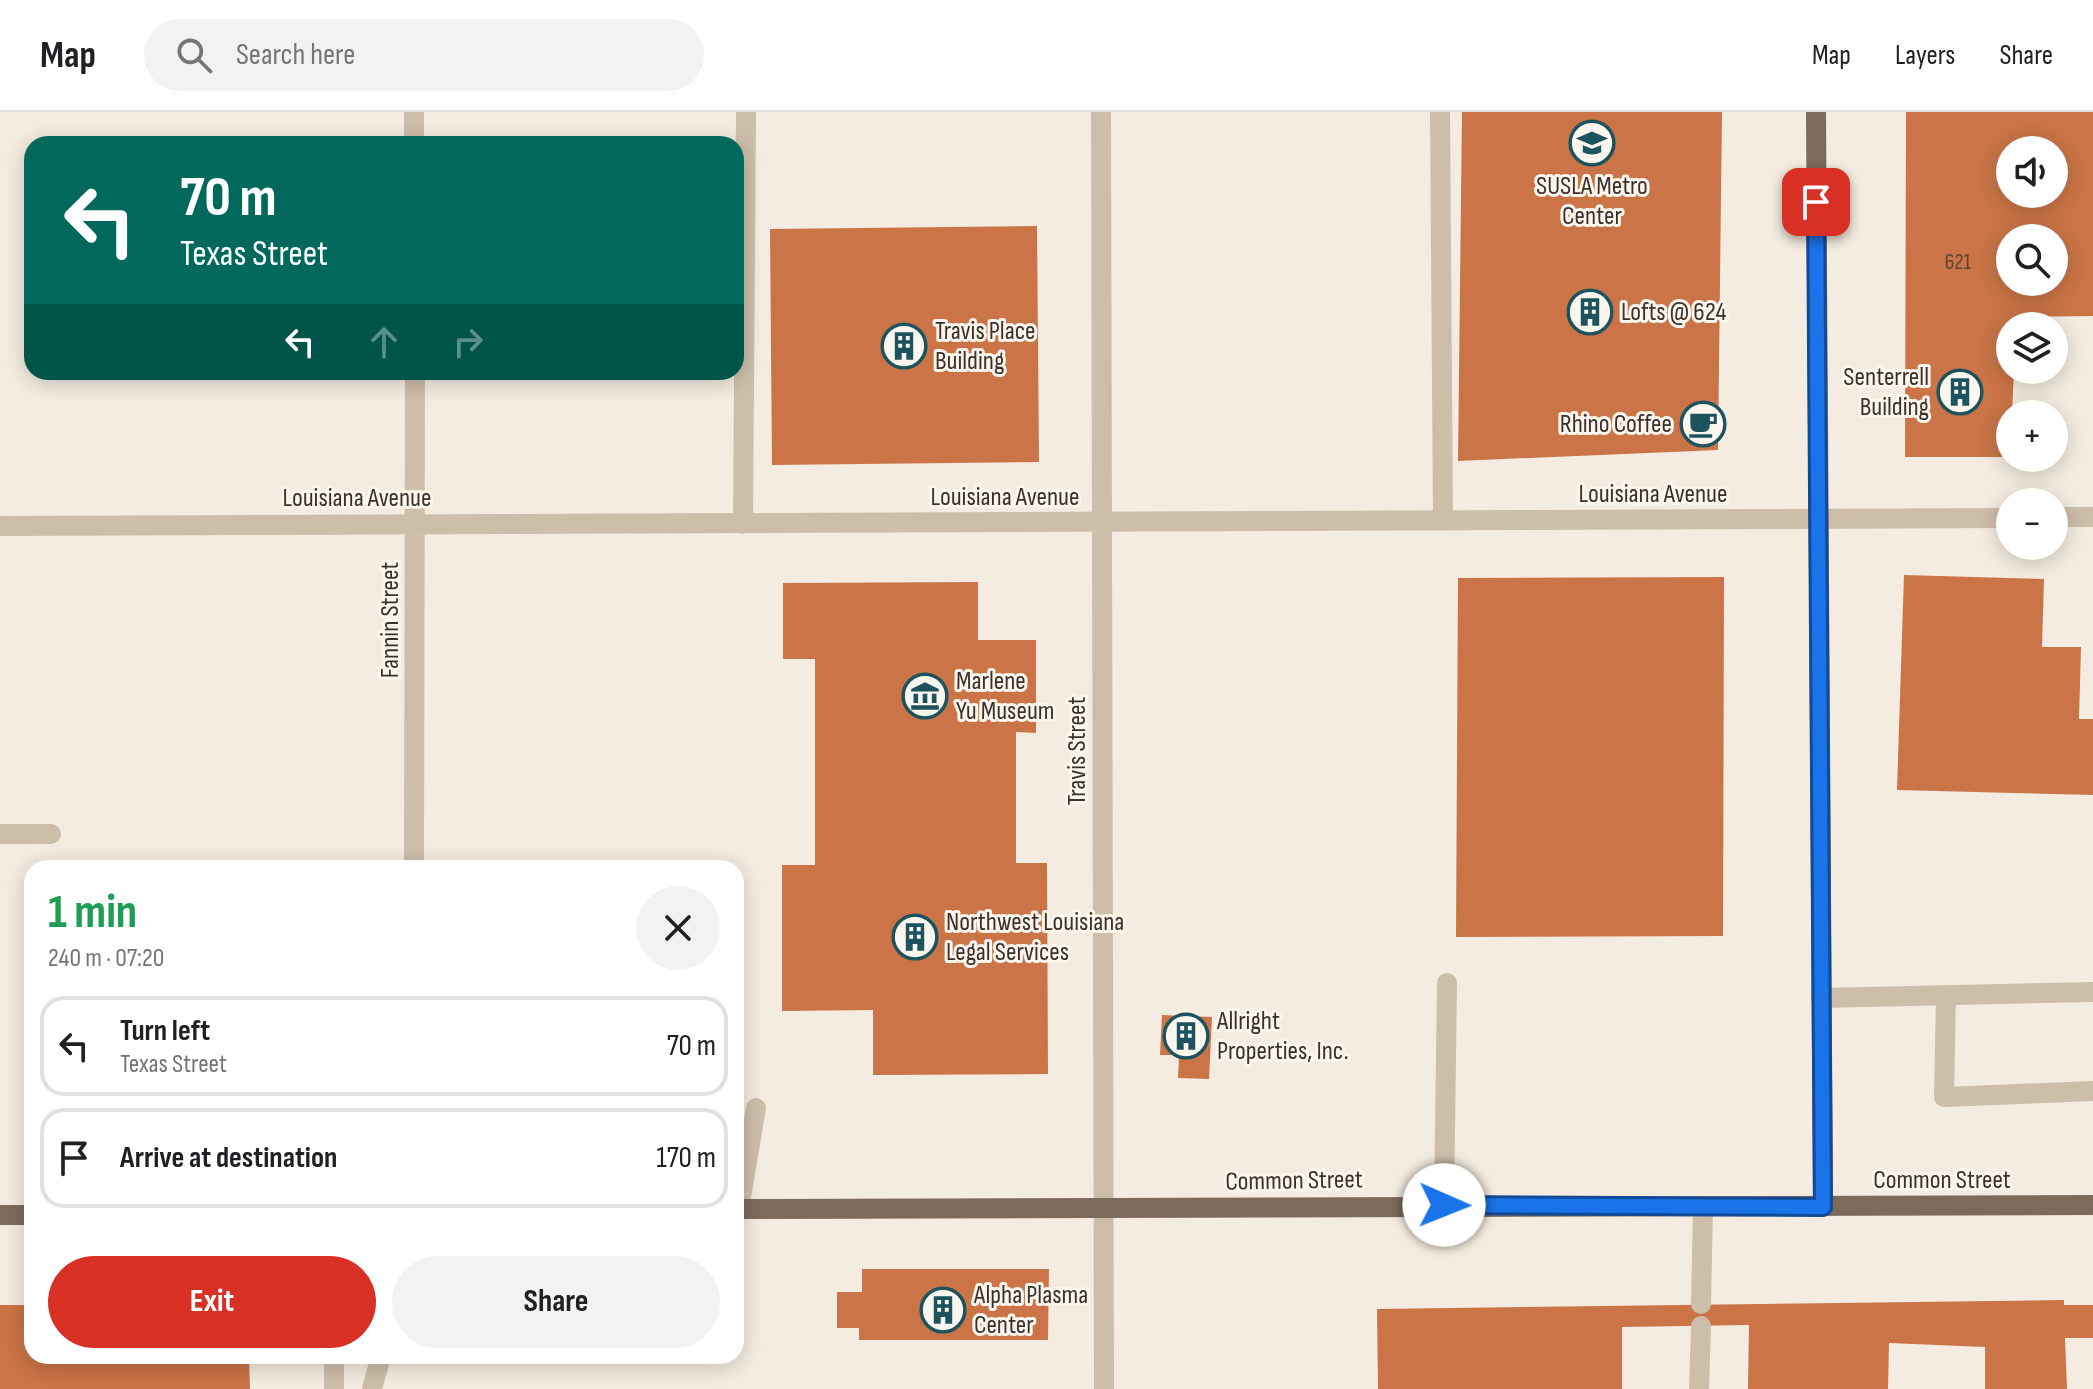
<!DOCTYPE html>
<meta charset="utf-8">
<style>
body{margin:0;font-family:"Sofia Sans Condensed",sans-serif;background:#f2f2f2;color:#202124;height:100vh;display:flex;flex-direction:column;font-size:30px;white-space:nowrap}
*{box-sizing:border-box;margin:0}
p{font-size:26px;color:#757577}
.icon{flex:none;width:44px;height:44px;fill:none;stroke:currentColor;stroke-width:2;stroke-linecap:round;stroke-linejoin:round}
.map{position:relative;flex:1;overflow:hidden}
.side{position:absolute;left:24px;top:748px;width:720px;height:504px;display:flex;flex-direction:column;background:#fff;border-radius:24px;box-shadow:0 4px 20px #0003}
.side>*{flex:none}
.guide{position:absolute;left:24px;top:24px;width:720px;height:244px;border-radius:24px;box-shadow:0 4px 20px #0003;background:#00695c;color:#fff;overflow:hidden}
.fabs{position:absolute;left:1996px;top:24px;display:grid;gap:16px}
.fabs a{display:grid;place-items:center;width:72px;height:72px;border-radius:50%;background:#fff;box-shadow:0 4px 20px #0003;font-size:40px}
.pin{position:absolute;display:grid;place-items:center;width:68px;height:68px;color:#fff;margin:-34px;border-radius:16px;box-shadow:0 4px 12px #0006}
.me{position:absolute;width:88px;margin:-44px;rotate:91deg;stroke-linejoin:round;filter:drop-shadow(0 0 6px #0008)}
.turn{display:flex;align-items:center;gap:28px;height:168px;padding:0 24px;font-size:36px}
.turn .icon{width:104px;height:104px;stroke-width:2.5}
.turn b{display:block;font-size:56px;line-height:68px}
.lanes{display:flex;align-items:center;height:76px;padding:0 24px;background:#0003;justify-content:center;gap:40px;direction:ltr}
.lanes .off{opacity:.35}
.round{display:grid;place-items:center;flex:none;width:84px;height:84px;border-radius:42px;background:#f2f2f2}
.summary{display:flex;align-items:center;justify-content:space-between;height:136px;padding:0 24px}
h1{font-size:48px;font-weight:700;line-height:60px;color:#1e9e55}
.primary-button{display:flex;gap:16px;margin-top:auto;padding:16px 24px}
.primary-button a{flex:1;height:92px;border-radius:48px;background:#d93025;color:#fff;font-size:32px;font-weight:700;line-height:92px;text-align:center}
.primary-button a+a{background:#f2f2f2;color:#202124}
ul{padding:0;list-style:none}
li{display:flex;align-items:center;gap:24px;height:100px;margin:0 16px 12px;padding:0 8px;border:4px solid #e0e0e0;border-radius:24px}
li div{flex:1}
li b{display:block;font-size:30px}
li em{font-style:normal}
header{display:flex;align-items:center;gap:48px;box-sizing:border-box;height:112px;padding:0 40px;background:#fff;border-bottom:2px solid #e0e0e0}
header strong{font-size:38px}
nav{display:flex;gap:44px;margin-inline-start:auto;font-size:28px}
.search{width:560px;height:72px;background:#f2f2f2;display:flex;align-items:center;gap:20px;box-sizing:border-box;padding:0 28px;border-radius:44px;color:#757577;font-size:30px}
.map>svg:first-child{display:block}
.building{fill:#ca7447;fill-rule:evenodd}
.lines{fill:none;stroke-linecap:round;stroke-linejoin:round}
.minor{stroke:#cdbeaa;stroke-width:20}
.major{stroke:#7d6a5b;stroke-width:20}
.route-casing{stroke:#114b97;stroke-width:20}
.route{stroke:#1a73e8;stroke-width:14}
.labels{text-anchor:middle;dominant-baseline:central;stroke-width:6;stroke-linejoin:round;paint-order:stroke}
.number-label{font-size:22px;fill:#5f4231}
.poi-label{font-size:26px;fill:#3b312a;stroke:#fbf6ed;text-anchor:start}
.street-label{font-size:26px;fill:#3b312a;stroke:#fbf6ed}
</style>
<header>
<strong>Map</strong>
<div class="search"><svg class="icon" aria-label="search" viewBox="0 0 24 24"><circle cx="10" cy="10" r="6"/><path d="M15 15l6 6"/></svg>Search here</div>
<nav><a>Map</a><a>Layers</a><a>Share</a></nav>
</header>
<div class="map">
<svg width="2093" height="1277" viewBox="0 0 2093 1277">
<rect width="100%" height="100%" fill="#f4ece0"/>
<path class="building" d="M1462,0H1722L1718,338L1458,349Z
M1906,0H2093V204L2014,205V214H2010V258H2014L2010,345H1905ZM2010,38H2054V82H2010ZM2010,126H2054V170H2010Z
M1037,114L1039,350L772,353L770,117Z
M1904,463L2044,467L2042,535H2081L2079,607H2093V683L1897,678Z
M1724,465L1723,824L1456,825L1458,466Z
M978,470V528H1036V621L1016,620V751H1047L1048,962L873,963V898L782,899V753H815V547H783V471Z
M1162,903L1212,905L1209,967L1178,966L1179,943H1160Z
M862,1157H1049L1048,1228H859V1216H837V1180H862Z
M2064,1188V1193H2093V1226H2065L2067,1277H1985V1235L1889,1231L1888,1277H1748L1749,1213L1622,1215V1277H1378L1377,1197Z
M0,1193H32V1244H249L250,1277H0Z"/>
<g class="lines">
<path class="minor" d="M414,0V32
M1101,0L1104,1277
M1440,0L1443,409
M2054,405H2093
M743,412L746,0
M0,414L2010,406
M0,722H51
M414,756L415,260
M1946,883L1944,985L2093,979
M1821,886L2093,880
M1444,1093L1447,871
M739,1097L756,996
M1701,1192L1703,1095
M334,1244V1277
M372,1277L381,1244
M1699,1277L1701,1214"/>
<path class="major" d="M1816,0L1823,1095
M736,1097L2093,1093
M0,1103H32"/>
</g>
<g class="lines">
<g class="route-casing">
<path id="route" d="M1444,1093L1823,1095L1816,90"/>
</g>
<use href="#route" class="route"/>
</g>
<defs>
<g id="university-ring" transform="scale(2.3)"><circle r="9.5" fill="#fbf6ed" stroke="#1d535e" stroke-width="1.5"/><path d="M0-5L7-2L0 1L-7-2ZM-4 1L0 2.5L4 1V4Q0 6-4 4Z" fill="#1d535e"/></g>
<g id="building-ring" transform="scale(2.3)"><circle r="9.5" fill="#fbf6ed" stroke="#1d535e" stroke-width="1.5"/><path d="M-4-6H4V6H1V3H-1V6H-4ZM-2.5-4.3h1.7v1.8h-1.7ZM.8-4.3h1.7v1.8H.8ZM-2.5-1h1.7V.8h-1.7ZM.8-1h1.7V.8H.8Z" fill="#1d535e"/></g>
<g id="cafe-ring" transform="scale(2.3)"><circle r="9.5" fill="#fbf6ed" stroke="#1d535e" stroke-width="1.5"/><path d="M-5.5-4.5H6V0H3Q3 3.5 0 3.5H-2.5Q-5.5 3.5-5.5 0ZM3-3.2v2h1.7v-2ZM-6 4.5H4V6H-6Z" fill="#1d535e"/></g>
<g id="museum-ring" transform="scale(2.3)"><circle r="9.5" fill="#fbf6ed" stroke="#1d535e" stroke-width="1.5"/><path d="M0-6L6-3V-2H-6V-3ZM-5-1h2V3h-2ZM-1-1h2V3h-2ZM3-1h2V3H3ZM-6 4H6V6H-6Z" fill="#1d535e"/></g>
</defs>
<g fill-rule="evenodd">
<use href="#university-ring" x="1592" y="31"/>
<use href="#building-ring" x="1590" y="200"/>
<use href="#building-ring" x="904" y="234"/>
<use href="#building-ring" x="1960" y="280"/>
<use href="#cafe-ring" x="1703" y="312"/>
<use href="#museum-ring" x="925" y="584"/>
<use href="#building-ring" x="915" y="825"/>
<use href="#building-ring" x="1186" y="924"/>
<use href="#building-ring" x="943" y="1198"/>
</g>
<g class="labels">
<g class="number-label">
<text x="1958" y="150">621</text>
</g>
<g class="poi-label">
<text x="1592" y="74" text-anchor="middle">SUSLA Metro<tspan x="1592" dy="30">Center</tspan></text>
<text x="1621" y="200">Lofts @ 624</text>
<text x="935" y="219">Travis Place<tspan x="935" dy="30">Building</tspan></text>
<text x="1929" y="265" text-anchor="end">Senterrell<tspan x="1929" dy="30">Building</tspan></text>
<text x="1672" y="312" text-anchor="end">Rhino Coffee</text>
<text x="956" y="569">Marlene<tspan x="956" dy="30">Yu Museum</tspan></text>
<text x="946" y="810">Northwest Louisiana<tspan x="946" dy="30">Legal Services</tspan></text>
<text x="1217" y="909">Allright<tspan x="1217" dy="30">Properties, Inc.</tspan></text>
<text x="974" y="1183">Alpha Plasma<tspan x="974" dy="30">Center</tspan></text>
</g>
<g class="street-label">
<text x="1653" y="382">Louisiana Avenue</text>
<text x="1005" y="385">Louisiana Avenue</text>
<text x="357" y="386">Louisiana Avenue</text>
<text transform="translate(390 508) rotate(-90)">Fannin Street</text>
<text transform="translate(1077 639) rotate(-90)">Travis Street</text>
<text x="1942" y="1068">Common Street</text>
<text transform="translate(1294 1069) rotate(-1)">Common Street</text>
</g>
</g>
</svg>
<div class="fabs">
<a><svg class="icon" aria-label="sound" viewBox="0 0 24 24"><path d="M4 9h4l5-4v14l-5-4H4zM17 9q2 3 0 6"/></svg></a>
<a><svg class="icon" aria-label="search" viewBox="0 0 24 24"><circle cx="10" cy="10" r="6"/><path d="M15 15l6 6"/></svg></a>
<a><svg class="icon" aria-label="layers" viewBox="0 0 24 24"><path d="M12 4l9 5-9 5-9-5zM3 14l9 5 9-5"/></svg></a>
<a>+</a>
<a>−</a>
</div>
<div class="pin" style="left:1816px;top:90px;background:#d93025"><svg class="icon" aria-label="arrive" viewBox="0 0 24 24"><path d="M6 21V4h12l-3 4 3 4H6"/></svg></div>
<svg class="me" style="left:1444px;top:1093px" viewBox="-20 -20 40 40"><circle r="19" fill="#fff"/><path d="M0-13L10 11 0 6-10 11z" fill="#1a73e8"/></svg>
<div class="guide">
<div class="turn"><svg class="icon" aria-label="left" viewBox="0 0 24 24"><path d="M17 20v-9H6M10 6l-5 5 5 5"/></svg><div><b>70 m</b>Texas Street</div></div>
<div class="lanes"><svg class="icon" aria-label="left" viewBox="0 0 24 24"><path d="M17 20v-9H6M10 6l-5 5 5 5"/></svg><svg class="icon off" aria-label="ahead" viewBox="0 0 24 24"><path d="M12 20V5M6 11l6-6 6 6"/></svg><svg class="icon off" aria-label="right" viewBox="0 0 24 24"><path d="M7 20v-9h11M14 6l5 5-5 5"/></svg></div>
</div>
<section class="side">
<div class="summary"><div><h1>1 min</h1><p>240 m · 07:20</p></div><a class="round"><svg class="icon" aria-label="close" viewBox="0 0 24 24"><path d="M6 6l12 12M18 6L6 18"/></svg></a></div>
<ul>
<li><svg class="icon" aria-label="left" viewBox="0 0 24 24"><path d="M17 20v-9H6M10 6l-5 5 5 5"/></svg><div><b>Turn left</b><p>Texas Street</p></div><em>70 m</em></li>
<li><svg class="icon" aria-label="arrive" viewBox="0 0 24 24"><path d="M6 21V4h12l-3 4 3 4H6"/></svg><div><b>Arrive at destination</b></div><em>170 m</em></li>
</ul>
<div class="primary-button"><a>Exit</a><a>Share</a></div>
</section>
</div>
